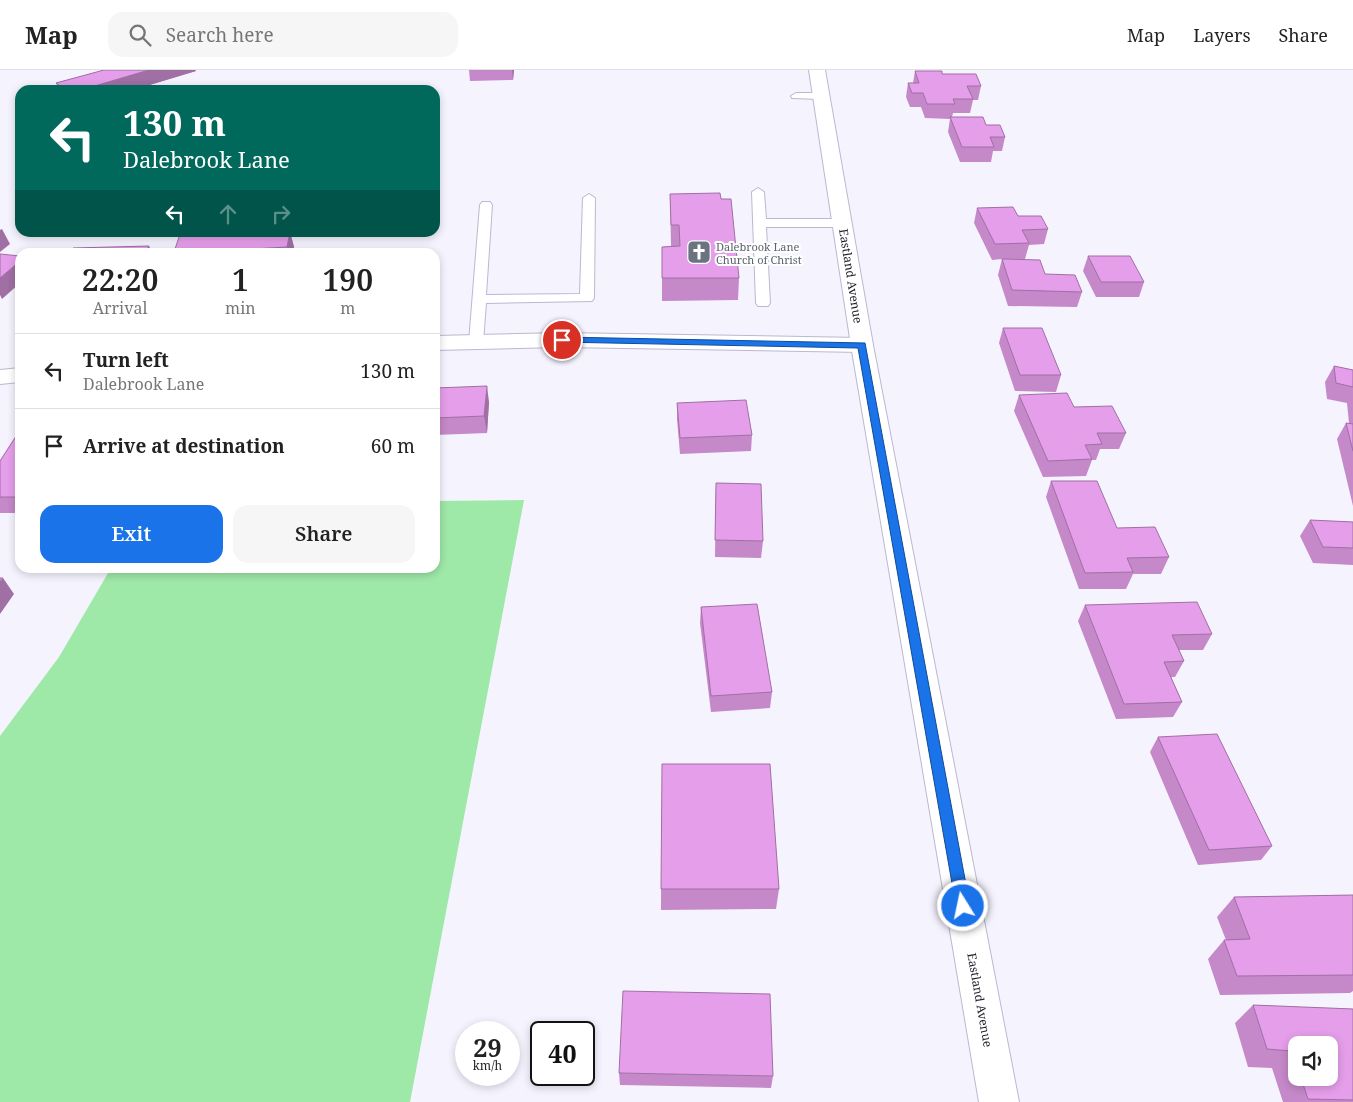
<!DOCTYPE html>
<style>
body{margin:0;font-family:"Noto Serif",serif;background:#f6f6f6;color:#222;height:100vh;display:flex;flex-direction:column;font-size:19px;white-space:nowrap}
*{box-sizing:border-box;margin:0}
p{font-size:16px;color:#767676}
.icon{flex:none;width:28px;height:28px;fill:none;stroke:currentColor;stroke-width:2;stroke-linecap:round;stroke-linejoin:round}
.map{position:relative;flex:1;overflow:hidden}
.details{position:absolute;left:15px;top:178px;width:425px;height:325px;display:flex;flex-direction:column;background:#fff;border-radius:15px;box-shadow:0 2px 8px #0003}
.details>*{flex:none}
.hud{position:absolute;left:15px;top:15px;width:425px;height:152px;border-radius:15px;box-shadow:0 2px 8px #0003;background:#00695c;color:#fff;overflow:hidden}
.controls{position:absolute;left:1288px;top:966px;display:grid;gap:10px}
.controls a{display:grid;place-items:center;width:50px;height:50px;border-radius:10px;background:#fff;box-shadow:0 2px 8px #0003;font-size:25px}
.speed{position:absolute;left:455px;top:951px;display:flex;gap:10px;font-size:25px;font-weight:700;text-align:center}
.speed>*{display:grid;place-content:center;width:65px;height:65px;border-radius:50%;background:#fff;box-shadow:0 2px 8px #0003;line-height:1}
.speed small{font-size:12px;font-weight:400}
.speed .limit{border:2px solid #111;border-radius:8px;background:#fff;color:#111}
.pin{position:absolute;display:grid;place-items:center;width:42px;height:42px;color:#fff;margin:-21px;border:2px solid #fff;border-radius:50%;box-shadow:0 1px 5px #0007}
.me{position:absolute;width:55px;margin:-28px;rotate:350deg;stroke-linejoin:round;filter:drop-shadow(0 0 4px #0008)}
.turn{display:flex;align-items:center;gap:18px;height:105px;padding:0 25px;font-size:22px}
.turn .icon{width:65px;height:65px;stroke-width:2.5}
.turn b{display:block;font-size:35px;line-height:42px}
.lanes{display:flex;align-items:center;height:48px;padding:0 25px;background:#0003;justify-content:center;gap:25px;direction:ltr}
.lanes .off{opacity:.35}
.eta{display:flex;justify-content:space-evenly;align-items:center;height:85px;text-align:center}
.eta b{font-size:30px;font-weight:600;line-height:35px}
.action{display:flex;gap:10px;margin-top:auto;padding:10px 25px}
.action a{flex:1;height:58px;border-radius:15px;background:#1a73e8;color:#fff;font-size:20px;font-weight:600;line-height:58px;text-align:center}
.action a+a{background:#f6f6f6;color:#222}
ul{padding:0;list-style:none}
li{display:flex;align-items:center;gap:15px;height:75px;padding:0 25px;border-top:1px solid #e0e0e0}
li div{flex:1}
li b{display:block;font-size:19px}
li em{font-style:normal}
header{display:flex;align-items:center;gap:30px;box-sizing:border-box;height:70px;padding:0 25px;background:#fff;border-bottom:1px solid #e0e0e0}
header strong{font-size:24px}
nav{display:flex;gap:28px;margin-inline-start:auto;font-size:18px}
.search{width:350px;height:45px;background:#f6f6f6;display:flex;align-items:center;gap:12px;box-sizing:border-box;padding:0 18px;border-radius:15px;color:#767676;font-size:19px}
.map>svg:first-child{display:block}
.green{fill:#9ee8a8}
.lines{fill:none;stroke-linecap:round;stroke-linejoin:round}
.service-casing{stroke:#bdb7d1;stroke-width:2}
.minor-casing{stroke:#bdb7d1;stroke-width:2}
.tertiary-casing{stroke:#bdb7d1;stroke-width:2}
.service{fill:#fff;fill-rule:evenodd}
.minor{fill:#fff;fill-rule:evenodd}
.tertiary{fill:#fff;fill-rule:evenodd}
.wall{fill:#c588c9;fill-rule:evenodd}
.shaded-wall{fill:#a06fa4}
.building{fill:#e59eea;stroke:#a06fa4}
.route{fill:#1a73e8;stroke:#114b97}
.labels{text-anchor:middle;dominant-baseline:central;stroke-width:4;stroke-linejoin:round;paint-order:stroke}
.far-worship-label{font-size:11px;fill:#5b616d;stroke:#fff;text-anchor:start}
.street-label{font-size:12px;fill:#211f29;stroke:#fff}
</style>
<header>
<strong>Map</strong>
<div class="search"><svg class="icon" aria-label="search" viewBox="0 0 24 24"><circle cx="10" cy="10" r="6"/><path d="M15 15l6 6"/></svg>Search here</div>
<nav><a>Map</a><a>Layers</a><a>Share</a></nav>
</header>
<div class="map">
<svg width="1353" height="1032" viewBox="0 0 1353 1032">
<rect width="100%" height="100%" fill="#f5f3fe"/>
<path class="green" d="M524,430L410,1032H0V666L59,587L111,498H435V431Z"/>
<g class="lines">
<g class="service-casing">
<path id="service" d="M796,23H820L825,26L820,29L792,28L791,26Z
M758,118L764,122L766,149H842L848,153L842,157H766L770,233L768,236H758L756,233L752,122Z
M589,124L595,128L594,228L592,231L486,233L483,272L481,275H471L469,272L480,135L482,132H490L492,135L486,225L580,224L583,128Z"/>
</g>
<g class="minor-casing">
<path id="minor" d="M562,263L862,268L870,270L873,275L870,280L862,282L562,277L435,280V266Z
M20,298V312L0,314V300Z"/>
</g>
<g class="tertiary-casing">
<path id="tertiary" d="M809,0H825L873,275L1019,1032H979L851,275Z"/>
</g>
<use href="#service" class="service"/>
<use href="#minor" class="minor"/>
<use href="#tertiary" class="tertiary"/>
</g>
<path class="wall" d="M104,0H195L196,1L133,20H59L56,13Z
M469,0H514L513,10L470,11Z
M915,1L942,4L981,16L978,30H973L970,43H953L952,47L986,55L1005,67L1002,81H993L991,92H960L948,62L950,49L925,48L921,37H910L906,27L908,13H913Z
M670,124L721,129L739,208L738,230L662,231V177L671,176Z
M977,138L1018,146L1048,159L1044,174L1029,175L1025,189H1003L1045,204L1082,222L1077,237L1008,236L998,205L1002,189L992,190L974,153Z
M290,162L294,177L293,182H174L267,163Z
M1088,186L1144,212L1139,227H1096L1083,201Z
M1003,258L1061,305L1056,322L1015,321L999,273Z
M1334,296L1353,300V436L1337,369L1346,353H1349L1347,333L1327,329L1325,312Z
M435,318L489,332L487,363L435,365Z
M1019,325L1074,337L1126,363L1119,379H1100L1096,390H1092L1086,406L1043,407L1014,341Z
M677,333L752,365L751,381L680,384L677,349Z
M20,360V443H0V391Z
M1051,411L1117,458L1169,487L1161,504H1133L1126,519H1079L1046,427Z
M716,413L763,471L761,488L715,487Z
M1310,450L1353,452V495L1313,493L1300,466Z
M1085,535L1212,564L1203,580H1179L1184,591L1175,607H1171L1182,632L1173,647L1116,649L1078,551Z
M701,537L772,622L770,638L711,642L700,553Z
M1158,667L1272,776L1261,790L1198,795L1150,682Z
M661,819H779L776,839L661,840Z
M1353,825V921L1350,923L1220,925L1208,889L1224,870H1226L1217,847L1234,827Z
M1253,935L1353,939V1032H1283L1272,998L1248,997L1235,953ZM1296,975L1329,1008H1296Z
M619,1003L773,1006L771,1018L620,1015Z"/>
<path class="shaded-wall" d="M149,0H195L196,1L133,20H81Z
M512,0H514L513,10Z
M2,159L10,174L0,182V160Z
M290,162L294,177L293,182H288L287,177Z
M149,176L152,182H145Z
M20,191V213L2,229L0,225V208Z
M487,316L489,332L487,363L484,346Z
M3,508L14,524L0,544V512Z"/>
<path class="building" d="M104,0H149L81,20H65L56,13Z
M915,1H942V4H976L981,16H967L973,29H953L955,34H927L923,23H912L908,13H919Z
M950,47H983L986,55H1000L1005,67H990L994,77H962Z
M720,123L721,129H731L739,208H662V177L680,176L679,155H671L670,124Z
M1013,137L1018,146H1041L1048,159L1022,160L1029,173L995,174L977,138Z
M205,162H265V164L290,162L287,177L202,182H174L180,164Z
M149,176L145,182H70L73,178Z
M0,184L20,186V191L0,208Z
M1088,186H1130L1144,212H1101Z
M1002,189L1040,190L1045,204L1075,205L1082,222L1012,220Z
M1003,258H1042L1061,305H1020Z
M1334,296L1353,300V317L1336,313Z
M487,316L484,346L435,348V318Z
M1067,323L1074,337L1112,336L1126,363H1097L1102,374L1085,375L1092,389L1048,391L1019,325Z
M746,330L752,365L680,368L677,333Z
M1346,353L1353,354V381Z
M20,360V427H0V391Z
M1051,411H1097L1117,458L1155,457L1169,487L1127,488L1133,502L1085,503Z
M716,413L761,414L763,471L715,470Z
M1310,450L1353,452V478L1323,477Z
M0,508H3L0,512Z
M1197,532L1212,564L1172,565L1184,591L1164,592L1182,632L1124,634L1085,535Z
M757,534L772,622L711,626L701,537Z
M1217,664L1272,776L1209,780L1158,667Z
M662,694H770L779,819H661Z
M1353,825V905L1237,906L1224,870L1250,869L1234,827Z
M623,921L770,924L773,1006L619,1003Z
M1253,935L1353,939V1030L1308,1029L1301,1008H1329V975H1296V995L1292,981L1267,979Z"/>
<path class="route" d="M562,267L865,273L970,836L968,841L963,843L958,841L956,836L858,278L559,272V268Z"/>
<defs>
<g id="church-square" transform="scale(1.25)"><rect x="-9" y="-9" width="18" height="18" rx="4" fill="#6b7280" stroke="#fff"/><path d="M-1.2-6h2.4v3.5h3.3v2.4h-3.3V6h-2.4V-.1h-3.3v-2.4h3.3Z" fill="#fff"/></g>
</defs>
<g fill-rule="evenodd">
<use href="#church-square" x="699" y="182"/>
</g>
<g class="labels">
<g class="far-worship-label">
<text x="716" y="176">Dalebrook Lane<tspan x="716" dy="13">Church of Christ</tspan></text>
</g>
<g class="street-label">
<text transform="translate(851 206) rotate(81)">Eastland Avenue</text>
<text transform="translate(980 930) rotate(80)">Eastland Avenue</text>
</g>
</g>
</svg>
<div class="controls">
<a><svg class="icon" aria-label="sound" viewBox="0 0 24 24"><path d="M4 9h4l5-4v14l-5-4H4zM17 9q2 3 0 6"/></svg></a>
</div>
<div class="speed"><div>29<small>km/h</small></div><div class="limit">40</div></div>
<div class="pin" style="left:562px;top:270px;background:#d93025"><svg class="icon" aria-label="arrive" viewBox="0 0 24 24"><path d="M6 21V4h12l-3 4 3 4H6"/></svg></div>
<svg class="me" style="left:963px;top:836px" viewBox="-20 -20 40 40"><circle r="17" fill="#1a73e8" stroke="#fff" stroke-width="3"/><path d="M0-11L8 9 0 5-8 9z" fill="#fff"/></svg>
<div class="hud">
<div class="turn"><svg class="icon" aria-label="left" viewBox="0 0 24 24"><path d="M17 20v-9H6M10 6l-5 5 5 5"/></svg><div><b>130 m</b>Dalebrook Lane</div></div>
<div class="lanes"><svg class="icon" aria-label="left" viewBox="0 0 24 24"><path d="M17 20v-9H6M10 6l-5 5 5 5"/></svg><svg class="icon off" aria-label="ahead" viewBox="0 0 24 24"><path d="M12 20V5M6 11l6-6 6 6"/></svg><svg class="icon off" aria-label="right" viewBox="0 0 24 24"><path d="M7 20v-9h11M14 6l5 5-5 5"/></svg></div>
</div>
<section class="details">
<div class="eta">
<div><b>22:20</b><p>Arrival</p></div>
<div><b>1</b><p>min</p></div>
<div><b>190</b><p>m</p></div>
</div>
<ul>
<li><svg class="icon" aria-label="left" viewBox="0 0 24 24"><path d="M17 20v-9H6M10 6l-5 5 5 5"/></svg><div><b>Turn left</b><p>Dalebrook Lane</p></div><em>130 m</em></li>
<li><svg class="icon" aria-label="arrive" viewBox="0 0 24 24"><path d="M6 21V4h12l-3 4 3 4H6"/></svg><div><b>Arrive at destination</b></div><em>60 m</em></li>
</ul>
<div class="action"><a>Exit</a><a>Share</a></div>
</section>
</div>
